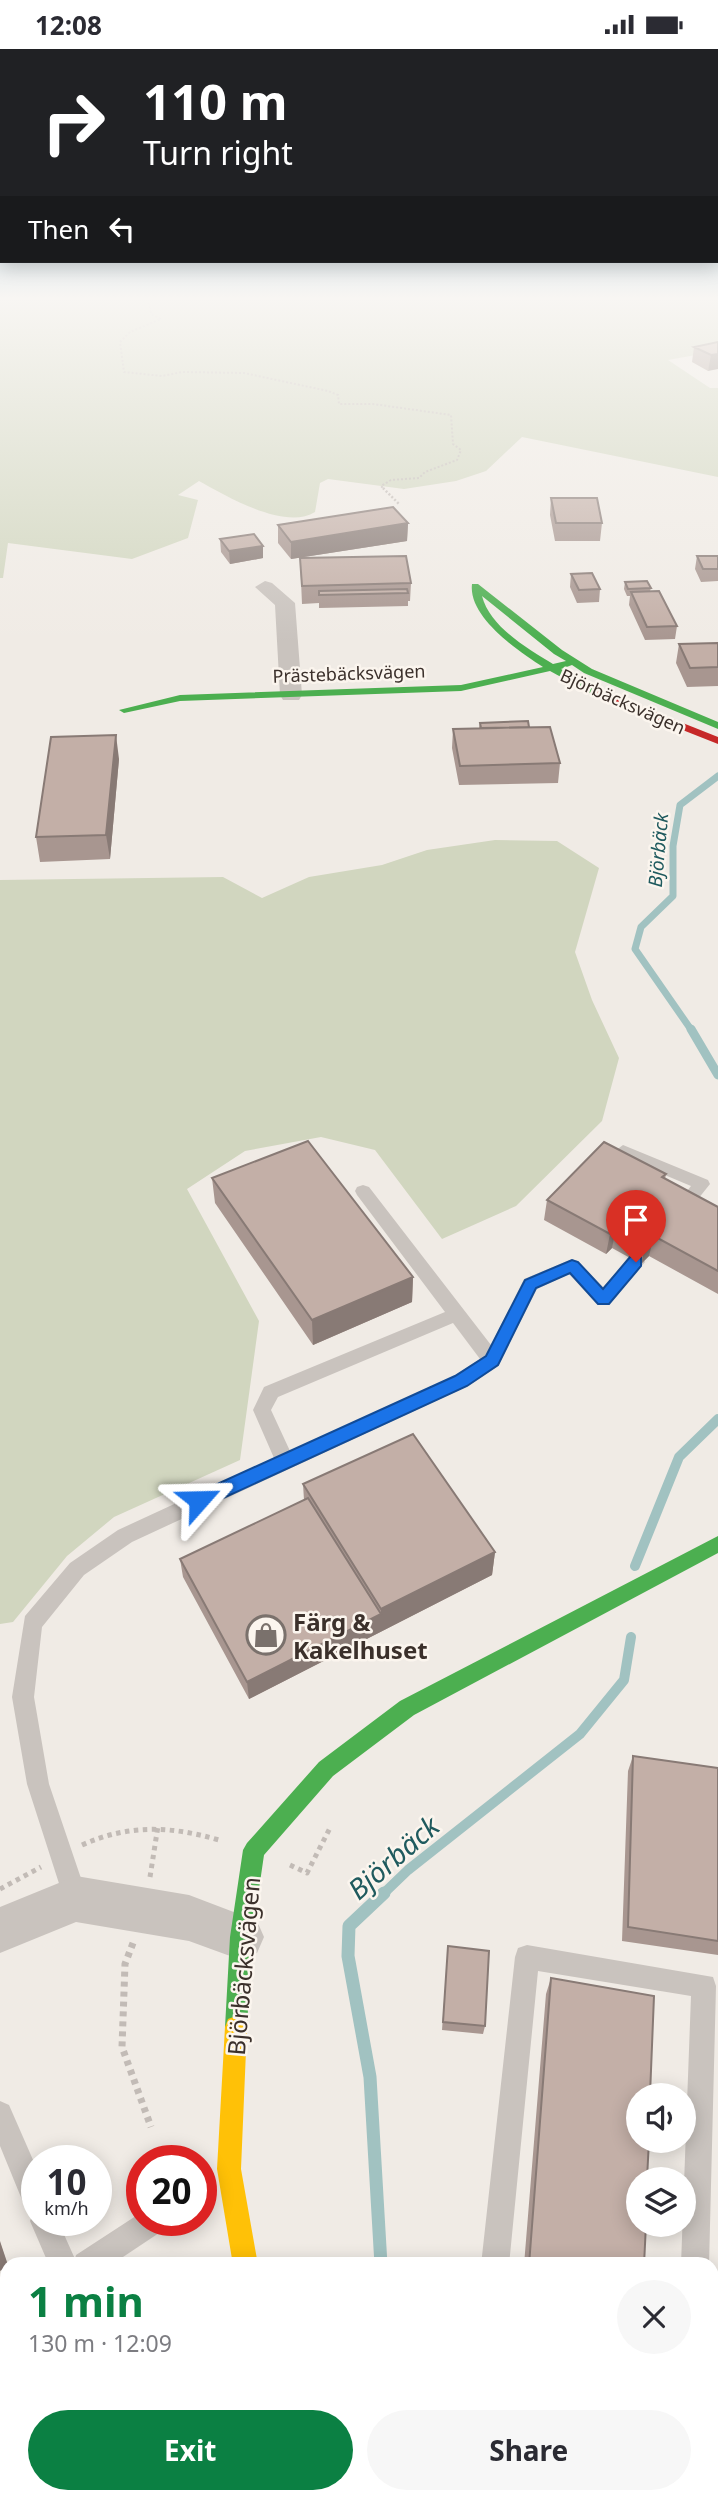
<!DOCTYPE html>
<meta charset="utf-8">
<style>
body{margin:0;font-family:"Noto Sans",sans-serif;background:#f7f7f7;color:#2b2b33;height:100vh;display:flex;flex-direction:column;font-size:26px;white-space:nowrap}
*{box-sizing:border-box;margin:0}
p{font-size:23px;color:#7c7c81}
.icon{flex:none;width:38px;height:38px;fill:none;stroke:currentColor;stroke-width:2;stroke-linecap:round;stroke-linejoin:round}
.map{position:relative;flex:1;overflow:hidden}
.details{position:absolute;left:0px;top:2208px;width:719px;height:247px;display:flex;flex-direction:column;background:#fff;border-radius:21px 21px 0 0;box-shadow:0 4px 18px #0003}
.details>*{flex:none}
.hud{position:absolute;left:0px;top:0px;width:719px;height:214px;box-shadow:0 4px 18px #0003;background:#202124;color:#fff;overflow:hidden}
.controls{position:absolute;left:626px;top:2034px;display:grid;gap:14px}
.controls a{display:grid;place-items:center;width:70px;height:70px;border-radius:50%;background:#fff;box-shadow:0 4px 18px #0003;font-size:35px}
.speed{position:absolute;left:21px;top:2096px;display:flex;gap:14px;font-size:35px;font-weight:700;text-align:center}
.speed>*{display:grid;place-content:center;width:91px;height:91px;border-radius:50%;background:#fff;box-shadow:0 4px 18px #0003;line-height:1}
.speed small{font-size:18px;font-weight:400}
.speed .limit{border:10px solid #d22;background:#fff;color:#111}
.pin{position:absolute;display:grid;place-items:center;width:60px;height:60px;color:#fff;margin:-72px -30px;border-radius:50% 50% 50% 0;rotate:-45deg;box-shadow:0 0 7px #0007}
.pin .icon{rotate:45deg}
.me{position:absolute;width:77px;margin:-38px;rotate:65deg;stroke-linejoin:round;filter:drop-shadow(0 0 5px #0008)}
.turn{display:flex;align-items:center;gap:24px;height:147px;padding:0 28px;font-size:32px}
.turn .icon{width:91px;height:91px;stroke-width:2.5}
.turn b{display:block;font-size:49px;line-height:60px}
.then{display:flex;align-items:center;height:66px;padding:0 28px;background:#0003;gap:14px;font-size:26px}
.round{display:grid;place-items:center;flex:none;width:74px;height:74px;border-radius:37px;background:#f7f7f7}
.overview{display:flex;align-items:center;justify-content:space-between;height:119px;padding:0 28px}
h1{font-size:42px;font-weight:700;line-height:52px;color:#0b8043}
.primary-button{display:flex;gap:14px;margin-top:auto;padding:14px 28px}
.primary-button a{flex:1;height:80px;border-radius:42px;background:#0b8043;color:#fff;font-size:28px;font-weight:700;line-height:80px;text-align:center}
.primary-button a+a{background:#f7f7f7;color:#2b2b33}
.status{display:flex;justify-content:space-between;align-items:center;height:49px;padding:0 35px;background:#fff;direction:ltr}
.status svg{height:19px;fill:currentColor}
.map>svg:first-child{display:block}
.green{fill:#d1d6bf}
.lines{fill:none;stroke-linecap:round;stroke-linejoin:round}
.stream-far3{stroke:#a1c2c1;stroke-width:7}
.stream-far2{stroke:#a1c2c1;stroke-width:9}
.stream-far1{stroke:#a1c2c1;stroke-width:10}
.stream{stroke:#a1c2c1;stroke-width:13}
.path-far3{stroke:#c2bbb6;stroke-width:2;stroke-dasharray:2 2;stroke-linecap:butt}
.path-far2{stroke:#c2bbb6;stroke-width:2.5;stroke-dasharray:2 2;stroke-linecap:butt}
.path-far1{stroke:#c2bbb6;stroke-width:5;stroke-dasharray:4.5 4.5;stroke-linecap:butt}
.path{stroke:#c2bbb6;stroke-width:7;stroke-dasharray:5 5;stroke-linecap:butt}
.lane{fill:#c9c3be;fill-rule:evenodd}
.street{fill:#c9c3be;fill-rule:evenodd}
.fast{fill:#4caf50;fill-rule:evenodd}
.slow{fill:#ffc107;fill-rule:evenodd}
.jam{fill:#c62828;fill-rule:evenodd}
.wall{fill:#a89690}
.shaded-wall{fill:#887a75}
.building{fill:#c3afa7;stroke:#887a75;stroke-width:2}
.route{fill:#1a73e8;stroke:#114b97;stroke-width:2}
.labels{text-anchor:middle;dominant-baseline:central;stroke-width:5;stroke-linejoin:round;paint-order:stroke}
.far-street-label{font-size:18px;fill:#3b302b;stroke:#fbf5ee}
.far-water-label{font-size:19px;font-style:italic;fill:#1f5a5e;stroke:#fbf5ee}
.near-poi-label{font-size:24px;font-weight:bold;fill:#3b302b;stroke:#fbf5ee;text-anchor:start}
.near-street-label{font-size:24px;fill:#3b302b;stroke:#fbf5ee}
.near-water-label{font-size:28px;font-style:italic;fill:#1f5a5e;stroke:#fbf5ee}
</style>
<div class="status"><b>12:08</b><svg viewBox="0 0 49 12"><path d="M0 12V9h3v3zM5 12V6h3v6zM10 12V3h3v9zM15 12V0h3v12zM26 1h20v11H26zM47 4h2v5h-2z"/></svg></div>
<div class="map">
<svg width="718" height="2455" viewBox="0 0 718 2455">
<rect width="100%" height="100%" fill="#f0ebe5"/>
<path class="green" d="M0,250H718V302L668,311L710,339H718V428L522,388L486,422L456,432L404,440L328,430L320,434L315,463C285,482 226,447 199,432L178,446L198,451L188,489L132,510L8,494L3,529H0Z
M495,791L557,792L599,819L575,903L592,951L619,1009L602,1072L516,1157L442,1190L375,1101L321,1088L245,1102L187,1140L259,1272L240,1411L114,1468L67,1507L13,1573L0,1575V831L223,828L262,849L309,828L382,816L427,801Z"/>
<g class="lines">
<path class="stream-far3" d="M692,982L635,900L641,878L673,847V797L680,756L718,727"/>
<path class="stream-far2" d="M691,980L718,1026"/>
<path class="stream-far1" d="M635,1517L679,1408L718,1370
M382,1846L408,1821L580,1685L624,1631L631,1588"/>
<path class="stream" d="M381,2216L370,2028L348,1907L349,1877L384,1844
M446,2448L449,2455"/>
<path class="path-far3" d="M149,250L151,265L161,270L130,283L120,293L124,323L162,327L182,323L244,324L328,342L338,346L339,355H373L451,366L453,395L461,401L457,411L425,423L419,429L391,431L381,437L384,440"/>
<path class="path-far2" d="M383,439L399,455"/>
<path class="path-far1" d="M82,1796C129,1775 171,1777 219,1791
M290,1816L307,1824L331,1777
M150,1828L158,1777
M0,1840L41,1818"/>
<path class="path" d="M133,1894L125,1915L122,1998L151,2078"/>
<path class="lane" d="M623,1096L708,1131L710,1135L686,1165H674L672,1161L691,1137L617,1106L615,1102Z
M363,1136L369,1138L491,1296L524,1230L572,1210L578,1212L603,1238L630,1208H642L645,1213L609,1255H597L569,1225L537,1240L498,1317L468,1337L132,1493L84,1526L42,1578L34,1648L49,1735L88,1850L84,1858L76,1862L68,1858L64,1850L27,1735L12,1648L25,1567L70,1514L118,1481L274,1409L253,1361L264,1338L445,1263L357,1146L355,1142L357,1138ZM453,1274L480,1310L454,1327L290,1402L271,1361L278,1348Z
M527,1896L713,1928L716,1937L709,2216H681L691,1947L538,1922L509,2216H481L515,1908L518,1899Z
M0,2052L9,2056L37,2120V2172H58L75,2210L76,2206L142,2163V2172H166L162,2182L111,2216H49L30,2172L33,2165L27,2163L0,2097Z
M7,2251V2280L0,2283V2254Z
M578,2448H609L612,2455H581Z
M675,2448H705V2455H675Z"/>
<path class="street" d="M265,532L272,534L295,554L302,646L299,651H283L280,646L275,556L255,538Z
M76,1827L189,1846L257,1872L264,1888L257,1904L241,1911L189,1892L76,1873L0,1904V1858Z
M281,2448H339L341,2455H283Z"/>
<path class="fast" d="M472,535H478L562,601L592,620L718,673V680L584,624L572,616L561,620L602,642V646H594L550,622L461,642L180,652L124,664L119,661L180,646L461,636L543,618C518,602 468,568 472,535ZM482,547L554,605L566,612L553,615C528,600 490,578 482,547Z
M718,1487V1504L414,1666L333,1727L264,1806L252,1888L247,1978L244,1986L236,1989L228,1986L225,1978L230,1888L243,1801L247,1794L319,1713L400,1652Z"/>
<path class="slow" d="M236,1967L244,1970L247,1978L241,2120L258,2216H233L217,2120L225,1978L228,1970Z"/>
<path class="jam" d="M594,642H602L718,688V695L594,646Z"/>
</g>
<path class="wall" d="M718,293L708,322L692,313L694,298Z
M551,449L602,474L600,492H555L550,466Z
M408,474L407,492L291,510L278,494V476Z
M220,490L263,509L230,515L221,503Z
M697,507H718V532L701,533L695,520Z
M300,509L411,534L410,552H408V557L319,559V554L302,555Z
M571,525L600,540L599,553L577,554L570,538Z
M625,533L651,539L650,542L677,577L675,590L645,591L629,556L630,547H627L624,540Z
M718,594V637L687,638L676,614L679,595Z
M480,674L529,678L560,714L558,734L459,736L452,699L453,680L479,679Z
M119,710L110,810L40,813L36,788Z
M666,1125L665,1130L718,1158V1245L649,1207L641,1215L612,1199L606,1205L544,1171L547,1151Z
M212,1129L413,1228L412,1253L313,1296L215,1154Z
M303,1435L495,1503L492,1526L249,1650L183,1528L180,1510L304,1451Z
M633,1707L718,1719V1906L622,1892L628,1722Z
M448,1897L485,1977L483,1985L442,1981Z
M551,1929L644,2216H524L546,1945Z"/>
<path class="shaded-wall" d="M718,305V320L708,322L711,306Z
M408,474L407,492L291,510V493Z
M263,497V509L230,515L229,502Z
M116,686L119,710L110,810L106,786Z
M616,1179L612,1199L606,1205L610,1185Z
M654,1187L649,1207L641,1215L646,1195Z
M413,1228L412,1253L313,1296L312,1271Z
M495,1503L492,1526L249,1650L247,1633L381,1565V1560Z
M0,2192L8,2216H7V2218L0,2222Z"/>
<path class="building" d="M718,293V305L711,306L694,298Z
M551,449H597L602,474H556Z
M393,458L408,474L291,493L278,476Z
M254,485L263,497L229,502L220,490Z
M406,507L411,534L302,537L300,509Z
M697,507H718V520H703Z
M592,524L600,540L579,541L571,525Z
M647,532L651,539L628,540L625,533Z
M407,540L408,544L319,546V542Z
M659,542L677,577L647,578L631,543Z
M718,594V618L690,619L679,595Z
M528,672L529,678L481,679L480,674Z
M550,678L560,714L460,717L453,680Z
M116,686L106,786L36,788L51,688Z
M308,1092L413,1228L312,1271L212,1129Z
M604,1093L666,1125L662,1128L718,1158V1222L654,1187L646,1195L616,1179L610,1185L547,1151Z
M413,1385L495,1503L381,1560L303,1435Z
M308,1449L381,1565L247,1633L180,1510Z
M633,1707L718,1719V1892L628,1878Z
M448,1897L489,1902L485,1977L443,1973Z
M551,1929L654,1947L650,2046H639V2091H649L647,2130H639V2175H646L644,2216H529Z"/>
<linearGradient id="sky" x2="0" y2="1"><stop stop-color="#8bbad8"/><stop offset="0.42" stop-color="#f8f6f3"/><stop offset="1" stop-color="#f8f6f3" stop-opacity="0"/></linearGradient>
<rect width="718" height="594" fill="url(#sky)"/>
<path class="route" d="M636,1207L641,1208V1217L609,1255H598L570,1224L536,1239L498,1316L467,1337L206,1457H193L190,1451L193,1446L455,1327L486,1307L525,1231L572,1211L578,1213L603,1240L630,1208Z"/>
<defs>
<g id="shop-ring" transform="scale(2.0125)"><circle r="9.5" fill="#fbf5ee" stroke="#7a716c" stroke-width="1.5"/><path d="M-5-2.5h2.3a2.7 3.5 0 0 1 5.4 0H5L5.5 6h-11ZM-1.5-2.5h3a1.5 2.3 0 0 0-3 0Z" fill="#7a716c"/></g>
</defs>
<g fill-rule="evenodd">
<use href="#shop-ring" x="266" y="1586"/>
</g>
<g class="labels">
<g class="far-street-label">
<text transform="translate(349 624) rotate(-2)">Prästebäcksvägen</text>
<text transform="translate(623 652) rotate(24)">Björbäcksvägen</text>
</g>
<g class="far-water-label">
<text transform="translate(658 801) rotate(-85)">Björbäck</text>
</g>
<g class="near-poi-label">
<text x="293" y="1572">Färg &amp;<tspan x="293" dy="28">Kakelhuset</tspan></text>
</g>
<g class="near-street-label">
<text transform="translate(243 1917) rotate(-85)">Björbäcksvägen</text>
</g>
<g class="near-water-label">
<text transform="translate(393 1808) rotate(-41)">Björbäck</text>
</g>
</g>
</svg>
<div class="controls">
<a><svg class="icon" aria-label="sound" viewBox="0 0 24 24"><path d="M4 9h4l5-4v14l-5-4H4zM17 9q2 3 0 6"/></svg></a>
<a><svg class="icon" aria-label="layers" viewBox="0 0 24 24"><path d="M12 4l9 5-9 5-9-5zM3 14l9 5 9-5"/></svg></a>
</div>
<div class="speed"><div>10<small>km/h</small></div><div class="limit">20</div></div>
<div class="pin" style="left:636px;top:1213px;background:#d93025"><svg class="icon" aria-label="arrive" viewBox="0 0 24 24"><path d="M6 21V4h12l-3 4 3 4H6"/></svg></div>
<svg class="me" style="left:199px;top:1451px" viewBox="-20 -20 40 40"><path d="M0-17L14 15 0 8-14 15z" fill="#1a73e8" stroke="#fff" stroke-width="4"/></svg>
<div class="hud">
<div class="turn"><svg class="icon" aria-label="right" viewBox="0 0 24 24"><path d="M7 20v-9h11M14 6l5 5-5 5"/></svg><div><b>110 m</b>Turn right</div></div>
<div class="then">Then<svg class="icon" aria-label="left" viewBox="0 0 24 24"><path d="M17 20v-9H6M10 6l-5 5 5 5"/></svg></div>
</div>
<section class="details">
<div class="overview"><div><h1>1 min</h1><p>130 m · 12:09</p></div><a class="round"><svg class="icon" aria-label="close" viewBox="0 0 24 24"><path d="M6 6l12 12M18 6L6 18"/></svg></a></div>
<div class="primary-button"><a>Exit</a><a>Share</a></div>
</section>
</div>
